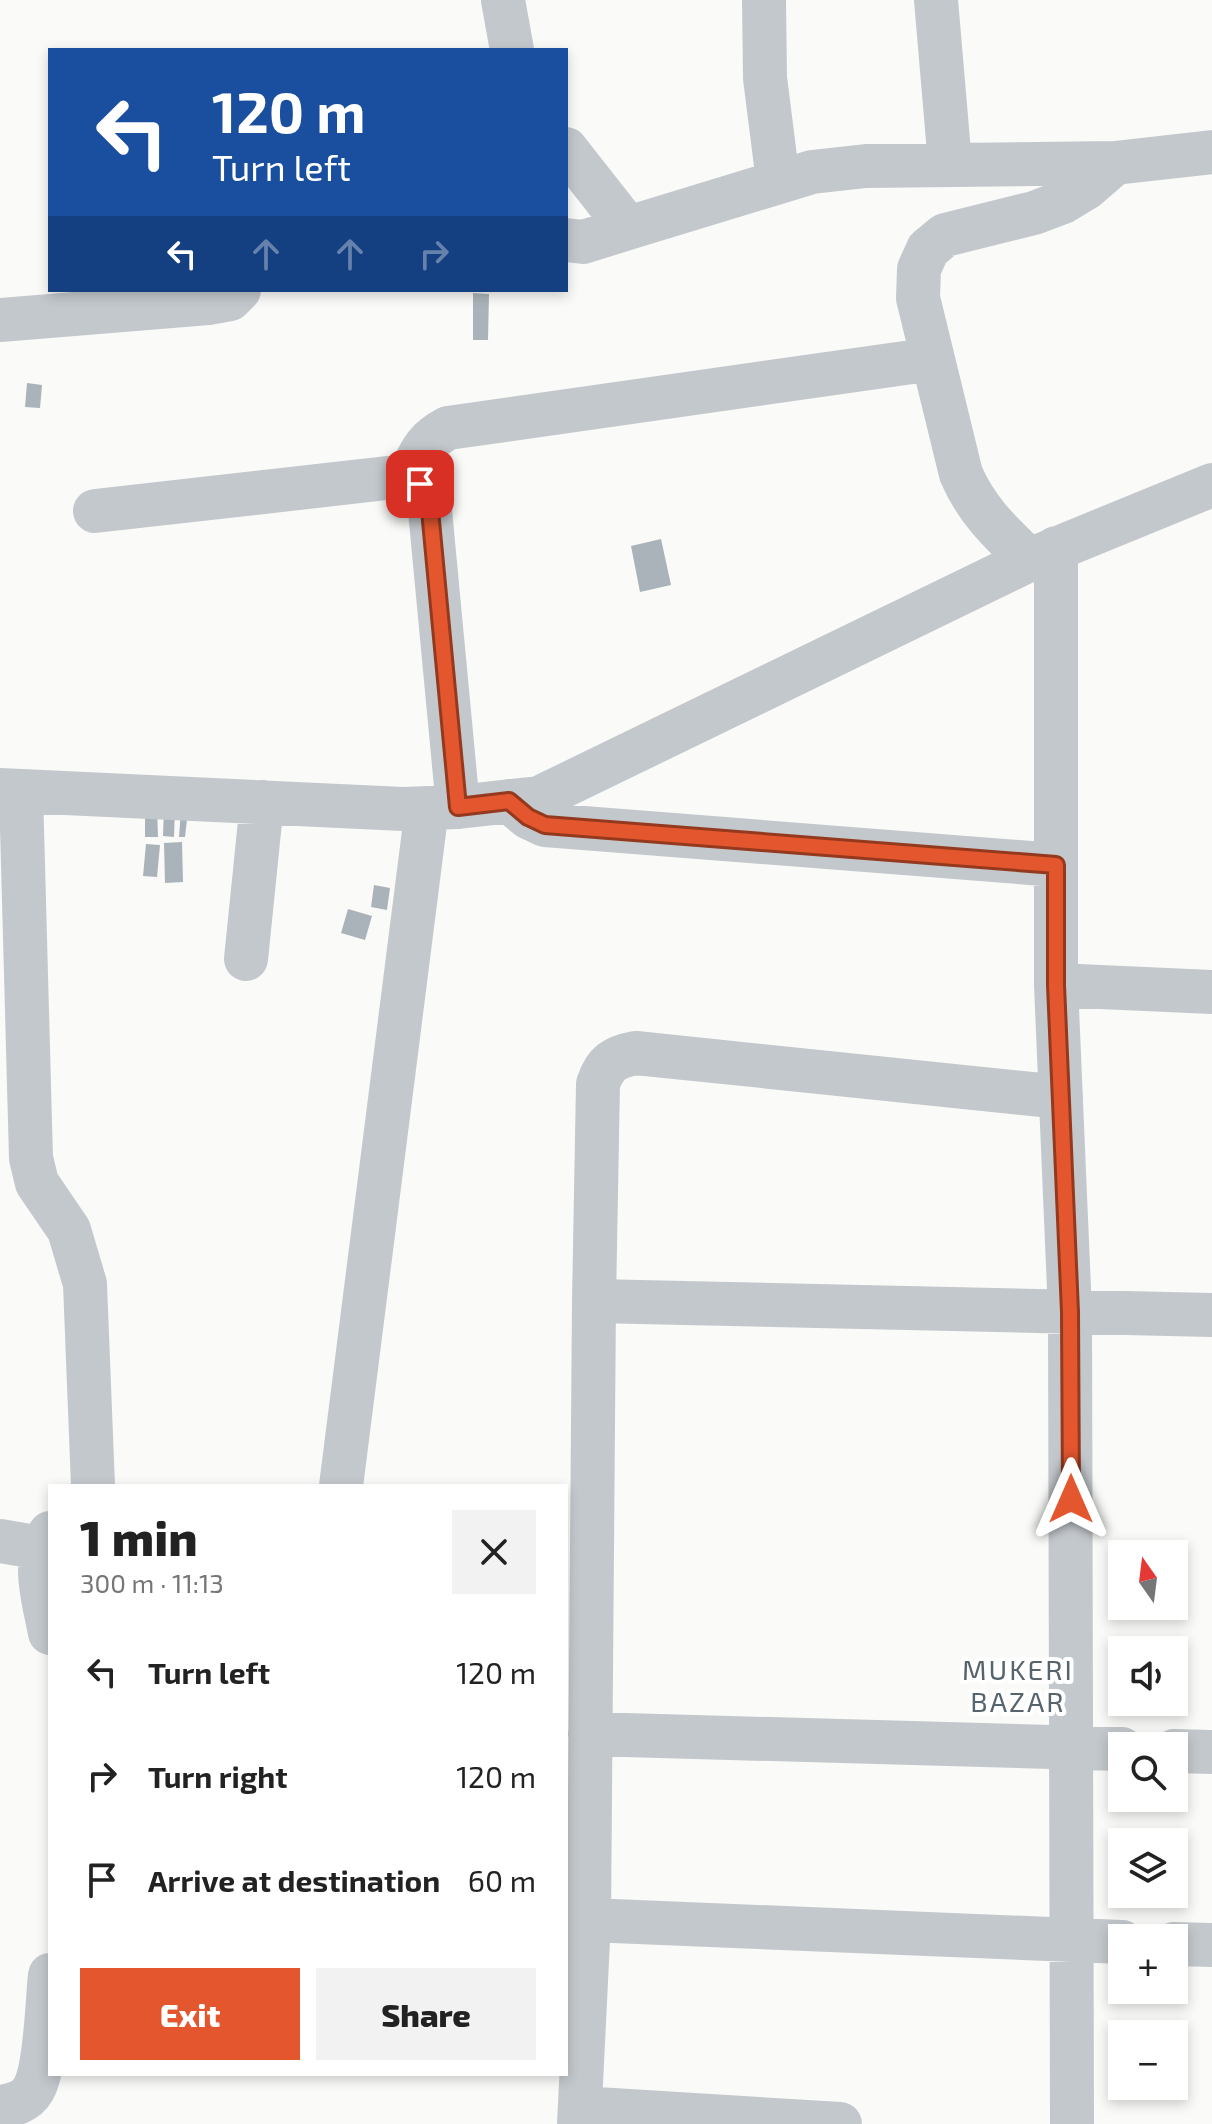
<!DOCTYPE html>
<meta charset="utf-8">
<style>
body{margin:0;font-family:"Exo 2",sans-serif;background:#f2f2f2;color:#222;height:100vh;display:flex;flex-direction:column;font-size:30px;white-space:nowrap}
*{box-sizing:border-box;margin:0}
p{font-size:26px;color:#767676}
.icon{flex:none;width:44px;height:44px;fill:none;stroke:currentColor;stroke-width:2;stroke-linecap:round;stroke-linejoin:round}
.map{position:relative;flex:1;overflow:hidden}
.side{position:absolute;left:48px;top:1484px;width:520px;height:592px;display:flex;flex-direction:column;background:#fff;border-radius:0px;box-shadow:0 4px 12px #0003}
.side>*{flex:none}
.hud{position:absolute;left:48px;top:48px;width:520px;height:244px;border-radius:0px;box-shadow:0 4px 12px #0003;background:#1a4fa0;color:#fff;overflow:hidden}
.needle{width:52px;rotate:346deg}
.tools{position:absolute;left:1108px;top:1540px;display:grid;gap:16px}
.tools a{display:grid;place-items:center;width:80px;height:80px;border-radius:0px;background:#fff;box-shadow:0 4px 12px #0003;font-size:40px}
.pin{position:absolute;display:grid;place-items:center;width:68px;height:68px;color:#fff;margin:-34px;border-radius:16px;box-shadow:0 4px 12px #0006}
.me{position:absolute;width:88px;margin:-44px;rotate:0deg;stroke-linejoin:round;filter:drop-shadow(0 0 6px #0008)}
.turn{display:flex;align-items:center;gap:28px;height:168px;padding:0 32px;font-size:36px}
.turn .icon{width:104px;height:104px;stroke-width:2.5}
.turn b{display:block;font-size:56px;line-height:68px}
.lanes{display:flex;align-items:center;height:76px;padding:0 32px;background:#0003;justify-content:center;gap:40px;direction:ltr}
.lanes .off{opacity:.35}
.round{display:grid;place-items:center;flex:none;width:84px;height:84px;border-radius:0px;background:#f2f2f2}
.head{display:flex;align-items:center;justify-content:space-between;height:136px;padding:0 32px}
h1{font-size:48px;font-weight:800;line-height:60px}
.primary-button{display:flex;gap:16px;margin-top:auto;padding:16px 32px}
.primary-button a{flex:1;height:92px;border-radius:0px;background:#e4572e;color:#fff;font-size:32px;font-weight:800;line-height:92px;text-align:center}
.primary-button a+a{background:#f2f2f2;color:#222}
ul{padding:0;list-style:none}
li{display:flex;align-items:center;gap:24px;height:104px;padding:0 32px}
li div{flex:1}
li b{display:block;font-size:30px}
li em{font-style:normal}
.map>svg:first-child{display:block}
.building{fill:#aab3b9}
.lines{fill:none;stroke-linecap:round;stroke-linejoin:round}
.minor{stroke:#c3c8cc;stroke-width:44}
.route-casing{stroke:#94391e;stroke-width:20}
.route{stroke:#e4572e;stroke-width:14}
.labels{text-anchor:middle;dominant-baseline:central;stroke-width:8;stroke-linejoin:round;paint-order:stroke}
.neighbourhood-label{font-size:28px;letter-spacing:2px;fill:#57646e;stroke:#fff}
</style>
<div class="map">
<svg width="1212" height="2124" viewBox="0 0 1212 2124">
<rect width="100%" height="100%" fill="#fafaf8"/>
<path class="building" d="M473,293L489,294L488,340H473Z
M27,383L42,385L40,408L25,407Z
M661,539L671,585L640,592L631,546Z
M145,807H157L158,837H145Z
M164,807L175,808L174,837L163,836Z
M181,810L188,811L185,837H179Z
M182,842L183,882L165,883L164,843Z
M146,844L160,845L157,877L143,876Z
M374,885L390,888L387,910L371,907Z
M348,909L372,916L365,940L341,933Z"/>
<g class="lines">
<path class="minor" d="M503,0L512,50
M764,0L765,78L778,181
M936,0L950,164
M566,149L628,228L812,172L866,166L1115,163L1212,152
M566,240L583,242L628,228
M0,320L208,303L230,299L239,290
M408,478C420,454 423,441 448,428L933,359
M95,511L387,478C409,478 418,480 429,500L458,807
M1056,548V985L1070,1312L1072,2124
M1029,560C1001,533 977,511 961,474L918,298L919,269L928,249L945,235L1034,213L1063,202L1086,188L1115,163
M0,790L403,809L458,807L539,798L1029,560L1212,485
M21,791L31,1158L37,1183L69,1230L85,1284L93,1486
M509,801L528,817L545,825L1056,865
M246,959L262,802
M1056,985L1212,992
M594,1301L598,1084C605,1063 614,1057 636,1053L1061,1097
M341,1486L427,808
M50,1533C31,1564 44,1600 50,1633
M0,1541L41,1548
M590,1734L1122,1749
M1174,1751L1212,1752
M589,1920L1122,1942
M1174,1944L1212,1945
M0,2107C13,2105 26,2102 33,2090C46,2069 47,2002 50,1975
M580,2108L840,2124
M579,2124L589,1920L594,1301L1212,1315"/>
</g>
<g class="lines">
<g class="route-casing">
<path id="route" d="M420,484L429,500L458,807L509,801L528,817L545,825L1056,865V985L1070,1312L1071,1499"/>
</g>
<use href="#route" class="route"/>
</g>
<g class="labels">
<g class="neighbourhood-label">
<text x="1018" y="1669">MUKERI<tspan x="1018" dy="32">BAZAR</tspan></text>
</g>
</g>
</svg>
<div class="tools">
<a><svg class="needle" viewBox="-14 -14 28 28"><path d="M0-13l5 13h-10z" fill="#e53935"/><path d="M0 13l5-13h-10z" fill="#767676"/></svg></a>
<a><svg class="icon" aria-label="sound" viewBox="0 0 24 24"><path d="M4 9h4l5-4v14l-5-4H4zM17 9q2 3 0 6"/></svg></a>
<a><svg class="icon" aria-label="search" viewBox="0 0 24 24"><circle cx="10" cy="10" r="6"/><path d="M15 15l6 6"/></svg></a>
<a><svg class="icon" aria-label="layers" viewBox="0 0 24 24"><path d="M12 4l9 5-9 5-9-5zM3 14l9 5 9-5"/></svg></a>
<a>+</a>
<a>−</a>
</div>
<div class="pin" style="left:420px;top:484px;background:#d93025"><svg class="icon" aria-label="arrive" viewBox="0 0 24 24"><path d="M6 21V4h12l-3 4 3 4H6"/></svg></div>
<svg class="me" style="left:1071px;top:1499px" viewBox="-20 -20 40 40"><path d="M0-17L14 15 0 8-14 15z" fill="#e4572e" stroke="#fff" stroke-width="4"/></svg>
<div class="hud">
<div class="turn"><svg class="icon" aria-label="left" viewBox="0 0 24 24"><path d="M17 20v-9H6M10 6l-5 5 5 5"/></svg><div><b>120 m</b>Turn left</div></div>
<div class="lanes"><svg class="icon" aria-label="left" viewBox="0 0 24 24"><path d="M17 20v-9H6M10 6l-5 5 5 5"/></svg><svg class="icon off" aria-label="ahead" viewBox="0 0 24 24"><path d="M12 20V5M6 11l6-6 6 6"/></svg><svg class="icon off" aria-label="ahead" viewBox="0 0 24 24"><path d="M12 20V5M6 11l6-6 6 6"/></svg><svg class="icon off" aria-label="right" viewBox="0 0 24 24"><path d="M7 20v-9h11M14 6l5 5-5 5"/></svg></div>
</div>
<section class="side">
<div class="head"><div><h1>1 min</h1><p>300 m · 11:13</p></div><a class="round"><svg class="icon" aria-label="close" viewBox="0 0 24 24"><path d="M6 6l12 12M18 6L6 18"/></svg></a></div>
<ul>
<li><svg class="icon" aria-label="left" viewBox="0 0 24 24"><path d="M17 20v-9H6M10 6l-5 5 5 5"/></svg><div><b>Turn left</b></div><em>120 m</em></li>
<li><svg class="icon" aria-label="right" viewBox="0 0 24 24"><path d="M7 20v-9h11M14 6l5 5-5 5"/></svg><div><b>Turn right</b></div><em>120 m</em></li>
<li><svg class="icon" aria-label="arrive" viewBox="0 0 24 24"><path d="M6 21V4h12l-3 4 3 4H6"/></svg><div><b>Arrive at destination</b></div><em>60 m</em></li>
</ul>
<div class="primary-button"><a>Exit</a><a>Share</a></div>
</section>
</div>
